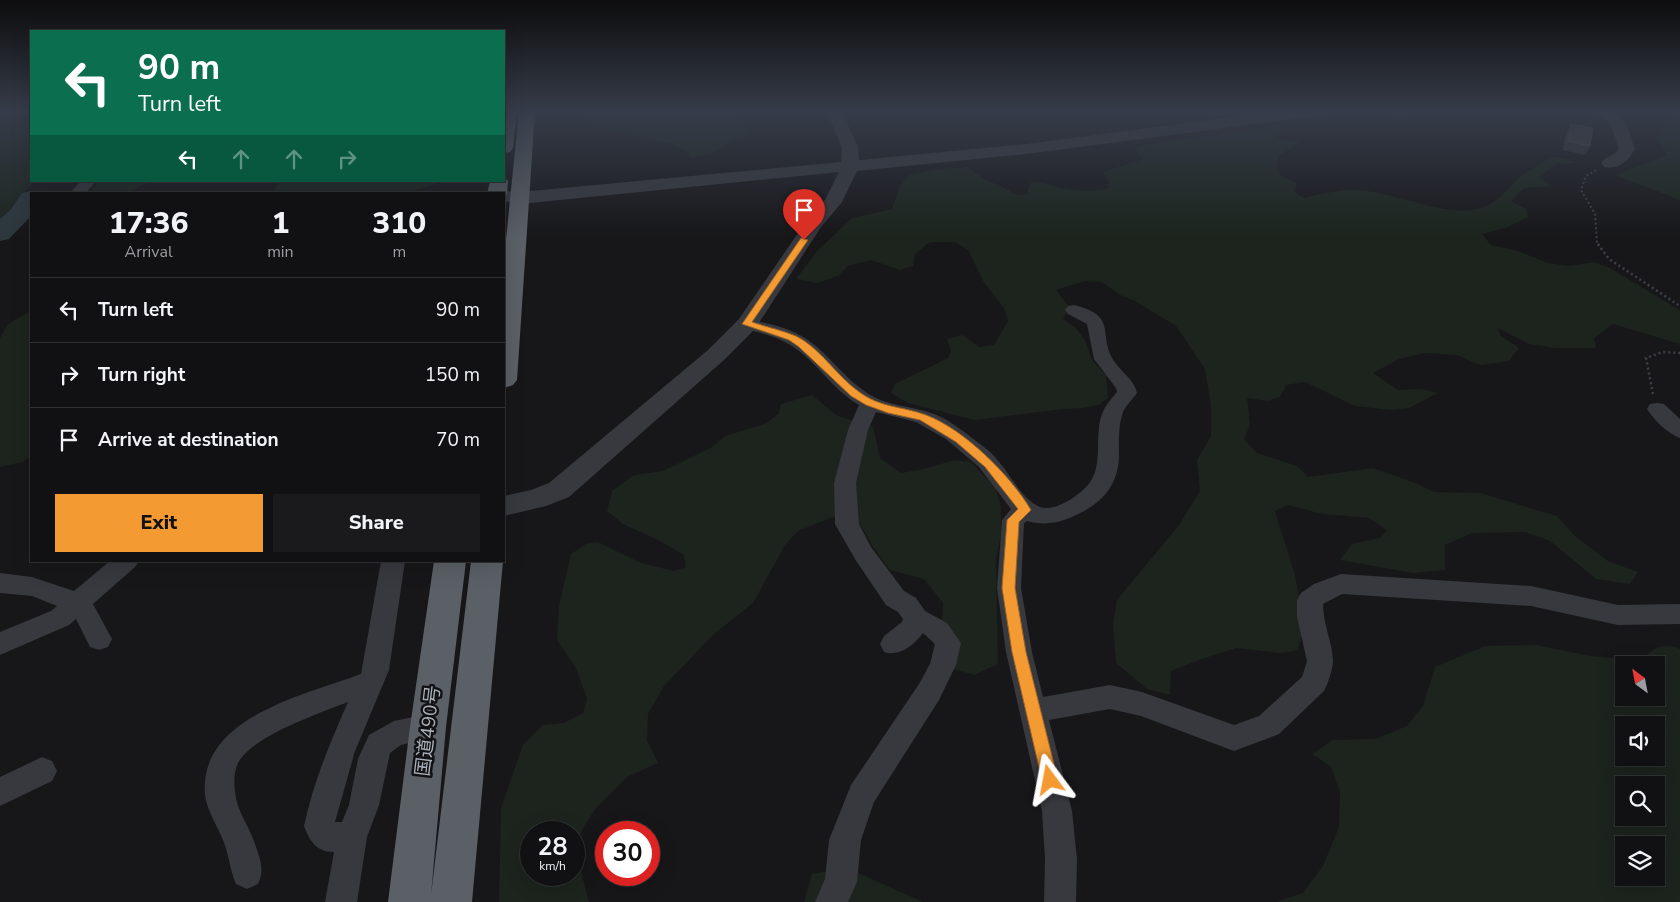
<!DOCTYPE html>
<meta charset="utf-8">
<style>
body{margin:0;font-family:"Nunito Sans","Noto Sans JP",sans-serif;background:#1a1a1c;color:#f1f3f6;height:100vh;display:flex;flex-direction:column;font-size:19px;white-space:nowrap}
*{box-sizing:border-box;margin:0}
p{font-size:16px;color:#9c9da0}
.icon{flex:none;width:28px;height:28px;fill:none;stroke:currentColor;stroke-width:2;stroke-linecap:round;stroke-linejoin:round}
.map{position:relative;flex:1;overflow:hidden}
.panel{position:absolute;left:30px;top:192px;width:475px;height:370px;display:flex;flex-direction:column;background:#111113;border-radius:0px;box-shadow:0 5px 20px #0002,0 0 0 1px #303133}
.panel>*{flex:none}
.banner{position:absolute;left:30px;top:30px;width:475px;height:152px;border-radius:0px;box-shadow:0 5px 20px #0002,0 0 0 1px #303133;background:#0b6e4f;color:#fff;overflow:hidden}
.needle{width:32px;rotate:328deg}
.controls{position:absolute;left:1615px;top:656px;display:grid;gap:10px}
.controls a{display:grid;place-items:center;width:50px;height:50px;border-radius:0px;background:#111113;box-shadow:0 5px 20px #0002,0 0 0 1px #303133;font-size:25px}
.speed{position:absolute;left:520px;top:821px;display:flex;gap:10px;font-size:25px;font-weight:700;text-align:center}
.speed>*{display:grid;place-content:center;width:65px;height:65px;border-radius:50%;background:#111113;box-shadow:0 5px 20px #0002,0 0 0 1px #303133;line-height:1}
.speed small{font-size:12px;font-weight:400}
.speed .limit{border:8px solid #d22;background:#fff;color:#111}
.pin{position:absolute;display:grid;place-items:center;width:42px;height:42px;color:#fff;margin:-51px -21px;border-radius:50% 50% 50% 0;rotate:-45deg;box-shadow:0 0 5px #0007}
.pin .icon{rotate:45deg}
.me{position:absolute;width:55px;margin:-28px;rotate:347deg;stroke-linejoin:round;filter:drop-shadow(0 0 4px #0008)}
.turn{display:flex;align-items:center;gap:18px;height:105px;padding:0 25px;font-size:22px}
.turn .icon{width:65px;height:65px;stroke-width:2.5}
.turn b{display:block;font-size:35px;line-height:42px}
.lanes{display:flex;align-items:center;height:48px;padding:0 25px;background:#0003;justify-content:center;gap:25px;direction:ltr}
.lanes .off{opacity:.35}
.eta{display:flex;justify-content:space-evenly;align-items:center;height:85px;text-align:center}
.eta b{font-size:30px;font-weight:800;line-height:35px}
.action{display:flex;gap:10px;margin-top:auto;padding:10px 25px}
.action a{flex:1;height:58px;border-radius:0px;background:#f49a33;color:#111;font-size:20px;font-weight:800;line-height:58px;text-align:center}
.action a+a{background:#1a1a1c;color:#f1f3f6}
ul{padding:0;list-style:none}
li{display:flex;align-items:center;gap:15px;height:65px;padding:0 25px;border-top:1px solid #303133}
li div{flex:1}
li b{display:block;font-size:19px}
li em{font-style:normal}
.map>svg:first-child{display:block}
.green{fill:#1c241d;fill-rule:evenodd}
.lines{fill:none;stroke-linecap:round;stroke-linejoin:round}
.river{fill:#2c383d;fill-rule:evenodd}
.path-far1{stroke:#3d4045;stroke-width:2;stroke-dasharray:2 2.5;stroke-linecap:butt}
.path{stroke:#3d4045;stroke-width:2.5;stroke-dasharray:2 3;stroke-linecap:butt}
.service{fill:#37393e;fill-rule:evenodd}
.minor{fill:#37393e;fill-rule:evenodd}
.tertiary{fill:#37393e;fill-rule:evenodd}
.trunk{fill:#5b6066;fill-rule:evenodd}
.wall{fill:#333337}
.building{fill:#3f4145;stroke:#505257}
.route{fill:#f49a33;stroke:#9f6421}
.labels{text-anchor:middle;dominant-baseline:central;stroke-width:5;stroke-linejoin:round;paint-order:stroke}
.near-street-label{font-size:19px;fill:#a8b0b9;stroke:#121214}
</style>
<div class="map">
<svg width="1680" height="902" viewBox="0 0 1680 902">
<rect width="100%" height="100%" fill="#171719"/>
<path class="green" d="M0,111H31V181H35L14,203L0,221Z
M599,111C644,111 703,104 744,122L749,136L731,140L725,147L710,155L690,158L687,151L669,143L591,127L585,121L598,115Z
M1680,112V200L1615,175L1667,155L1656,137Z
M1287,127L1276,137L1287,141H1301L1279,156L1276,167L1280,175L1297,183L1295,192L1304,198C1322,194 1342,189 1360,190C1395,193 1455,221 1487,206C1501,199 1512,183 1524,174C1534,167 1544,162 1554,156L1575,162L1576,163L1556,164L1539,177L1551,186L1524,188L1511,201L1526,209L1528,217L1505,228L1482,234L1491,245L1518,251L1548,263L1569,266L1594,262L1608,267L1680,310V344L1613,324L1594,338L1596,348H1555L1529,344L1498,328L1500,335L1519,348L1509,361L1480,365L1457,355L1424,353L1399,359L1373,373L1398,390L1422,389L1438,393L1409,408L1390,410L1355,406L1305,382L1286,385L1280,397L1268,401L1247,398L1250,425L1244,439L1257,453L1297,466L1308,477L1373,468L1413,482L1434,492L1480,493L1557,516L1575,536L1608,561L1638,572L1630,584L1596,579L1550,541L1525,532L1472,533L1445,545V570L1413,573L1340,560L1352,544L1380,538L1387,530L1369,518L1322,514L1288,505L1275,511L1295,575L1304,626L1298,650L1280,653L1236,648L1202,659L1171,671L1170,695L1147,689L1116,663L1113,624L1117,600L1179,525L1200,491L1197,460L1211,436V405L1205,369L1176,326L1135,301L1120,295L1102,282L1085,281L1056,290L1070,308L1063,319L1075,327L1085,340L1092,360L1106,375L1108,398L1099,405L1082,408L1063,409L974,420L908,403L891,393L895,384L948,358L951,351L947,339L963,335L979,347L994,345L1008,321L1004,308L983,281L968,250L955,242H930L915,254L913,266L900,270L871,260L848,266L838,276L817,283L796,279L817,251L852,218L892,209L900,186L909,175L939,169L967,167L987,181L999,185L1017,195L1027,194L1030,183C1041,180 1050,186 1061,188C1076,191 1093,192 1108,188L1109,182L1103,173C1116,166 1130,165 1143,159L1134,148L1149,144L1192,137Z
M99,181H165L144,184L128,194H93L91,192Z
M280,181H444L404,194H321L320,191L272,193Z
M31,311V456L23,462L0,467V338L8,324Z
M812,395L836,415L873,427L880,458L901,473L924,469L954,460L971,462L995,487L1001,506V534L996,559L998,664L974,675L954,669L933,643L942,623L943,603L924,579L890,570L872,545L855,516L838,515L798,531L785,545L753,603L714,634L664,686L648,714L647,741L658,763L627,777L595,809L574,843V832H531V875H574V844L589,902H499L501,808L523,745L543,725L564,723L583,713L587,699L576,668L557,640L559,606L571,554L586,544L598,542L641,563L674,571L686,567L684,555L660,541L623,524L607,511L612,491L634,475L663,471L712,447L725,436L767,423L779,413L781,404Z
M1537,645L1590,656L1642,661C1655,647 1660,642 1680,649V902H1276L1303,893L1323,866L1339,827L1340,792L1331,767L1312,754L1333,740L1375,739L1407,726L1423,706L1435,667L1485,646ZM1624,665H1656V698H1624ZM1624,725H1656V758H1624ZM1624,785H1656V818H1624ZM1624,845H1656V878H1624Z
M847,868L923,902H804L812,874Z"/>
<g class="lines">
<path class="river" d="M31,191L40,194H31V216L9,239L0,241V219L10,210L22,193Z"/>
<path class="path-far1" d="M1596,170L1586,176L1581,190L1595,214L1597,243L1599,246"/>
<path class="path" d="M1598,244L1609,259L1680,306
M1653,394L1646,358L1662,352L1680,353"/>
<path class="service" d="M1386,111H1416L1398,115Z"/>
<path class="minor" d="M81,181H96L85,194H69Z
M1074,305C1119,316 1097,334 1114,361C1121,372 1134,379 1137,393C1132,400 1124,407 1122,415C1118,429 1119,443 1119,457C1118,486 1101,504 1076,515C1060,523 1044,526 1027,521L1024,523L1021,588L1032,652L1043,697L1110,685L1142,692L1234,725L1259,716L1302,677L1307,661L1297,617V600L1301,593L1314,584L1341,574L1531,586L1618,605L1680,604V624L1618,625L1531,606L1342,594L1323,604C1323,624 1332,641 1333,660C1333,670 1328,683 1324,691L1279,734L1234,751L1141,716L1110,709L1049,720L1072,811L1077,859L1076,902H1044L1045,859L1042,811L1006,652L997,588L1002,520L1011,509L979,467L946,439L916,422L876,412L868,430L856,483L859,524L871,547L904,591L916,598L925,611L947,623L961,643L956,665L939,700L874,802L861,840L857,882L848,902H815L825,879L829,840L851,785L919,684L930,664L935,644L923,633C913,646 899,657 884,652L880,644L884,636L902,622L903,619L898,612L886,605L855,559L835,524L834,483L848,430L859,405C833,390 817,362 792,346C777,336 758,332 741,328L738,324L741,320L747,319C766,323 788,327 805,338C830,354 846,382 874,397C891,406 910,406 928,412C948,418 964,432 980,444C987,449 994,455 999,462C1011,475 1022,500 1040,507C1053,512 1075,498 1084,489C1106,470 1093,438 1102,414C1105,406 1111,399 1117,392L1116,388L1094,359L1087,324L1068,314L1065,310L1068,306Z
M1657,403L1664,404L1680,419V438C1668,434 1654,420 1647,409L1650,404Z
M110,561H139L135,567L93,604L112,639L108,647L99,650L90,647L76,619L69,625L0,655V632L51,611L57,606L32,596L0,593V573L32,577L74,591Z
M381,561H405L389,670L355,751L335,822H342L349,805L358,759L369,735L394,721L428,714L438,718L442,727L438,736L401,745L390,753L379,805L367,837L357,902H325L334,852C316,852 310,841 304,826C313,783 330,743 348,702C320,713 252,736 238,763C233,773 234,787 236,798C239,814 250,828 255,844C260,859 265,869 258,884L247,889L236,884C230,870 229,855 223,840C217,825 207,811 205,795C198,717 305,695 361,674Z
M42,757L52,761L57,771L52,781L0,806V777Z"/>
<path class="tertiary" d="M826,111H842L858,147L859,160L1026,144L1280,111H1324L1322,114L1316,116L1026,154L857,171L842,202L821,227L755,329L724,360L569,497L546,506L504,516V496L531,490L549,483L708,350L739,319L807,220L825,200L839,172L520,204L504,201V194H496L498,192L504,191L520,192L841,162L842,147Z
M1594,111H1612L1626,123L1635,149C1628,161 1619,170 1604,167L1601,163C1606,156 1614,156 1619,149L1611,125Z"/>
<path class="trunk" d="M504,111H517L513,148L510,152L504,153Z
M519,111H535L517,380L513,385L504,388V259Z
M504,177L508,181L507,194L504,198V194H487L490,181H504Z
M434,561H466L446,727L431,895L471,561H503L472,902H388L410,727Z"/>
</g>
<path class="wall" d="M1571,124L1590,146L1585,155L1563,150L1566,133Z"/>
<path class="building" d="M1571,124L1593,128L1590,146L1568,141Z"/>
<linearGradient id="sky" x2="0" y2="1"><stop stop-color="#0d0d0e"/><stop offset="0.47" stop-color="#363c49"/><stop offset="1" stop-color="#363c49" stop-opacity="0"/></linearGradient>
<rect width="1680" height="237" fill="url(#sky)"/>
<path class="route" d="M801,238L808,240L752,322C766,327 782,330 796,336C819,347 837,376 858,391C880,408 902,406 926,415C964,429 1011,476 1031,510L1019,522L1015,588L1026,652L1058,780L1055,786L1050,788L1044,786L1042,780L1012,652L1002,588L1007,520L1018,509L985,467L956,442L920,420L888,413L866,405L851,396L799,347L789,340L742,324Z"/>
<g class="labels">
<g class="near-street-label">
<text transform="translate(428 731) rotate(-83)">国道490号</text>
</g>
</g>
</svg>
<div class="controls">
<a><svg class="needle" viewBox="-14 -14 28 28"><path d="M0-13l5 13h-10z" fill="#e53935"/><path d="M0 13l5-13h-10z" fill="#9c9da0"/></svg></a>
<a><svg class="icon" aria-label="sound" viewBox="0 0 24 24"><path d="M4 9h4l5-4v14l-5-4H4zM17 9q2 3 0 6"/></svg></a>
<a><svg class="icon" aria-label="search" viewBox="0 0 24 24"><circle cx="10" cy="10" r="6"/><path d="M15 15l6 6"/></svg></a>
<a><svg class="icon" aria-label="layers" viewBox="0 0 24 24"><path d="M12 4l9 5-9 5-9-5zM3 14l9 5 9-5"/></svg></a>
</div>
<div class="speed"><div>28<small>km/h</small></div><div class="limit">30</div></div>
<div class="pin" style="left:804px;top:240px;background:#d93025"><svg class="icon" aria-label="arrive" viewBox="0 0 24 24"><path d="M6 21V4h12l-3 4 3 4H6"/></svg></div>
<svg class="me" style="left:1050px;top:780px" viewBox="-20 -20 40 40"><path d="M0-17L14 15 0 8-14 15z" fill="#f49a33" stroke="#fff" stroke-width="4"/></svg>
<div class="banner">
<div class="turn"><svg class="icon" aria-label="left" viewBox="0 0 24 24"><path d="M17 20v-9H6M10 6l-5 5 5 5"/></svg><div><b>90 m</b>Turn left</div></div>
<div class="lanes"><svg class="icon" aria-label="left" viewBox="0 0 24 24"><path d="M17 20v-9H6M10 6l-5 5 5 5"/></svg><svg class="icon off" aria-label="ahead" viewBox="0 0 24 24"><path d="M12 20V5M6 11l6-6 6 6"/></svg><svg class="icon off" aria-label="ahead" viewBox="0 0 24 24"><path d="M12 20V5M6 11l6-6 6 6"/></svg><svg class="icon off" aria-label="right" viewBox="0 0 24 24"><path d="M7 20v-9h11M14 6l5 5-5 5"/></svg></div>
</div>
<section class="panel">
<div class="eta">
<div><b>17:36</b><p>Arrival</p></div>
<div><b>1</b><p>min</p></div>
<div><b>310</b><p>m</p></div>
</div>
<ul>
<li><svg class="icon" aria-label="left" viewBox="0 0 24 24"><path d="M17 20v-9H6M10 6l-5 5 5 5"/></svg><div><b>Turn left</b></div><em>90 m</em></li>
<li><svg class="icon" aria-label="right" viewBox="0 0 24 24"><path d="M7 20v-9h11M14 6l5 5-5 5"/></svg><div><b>Turn right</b></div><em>150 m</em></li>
<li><svg class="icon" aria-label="arrive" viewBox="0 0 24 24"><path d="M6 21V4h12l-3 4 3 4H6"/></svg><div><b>Arrive at destination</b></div><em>70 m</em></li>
</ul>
<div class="action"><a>Exit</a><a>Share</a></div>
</section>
</div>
